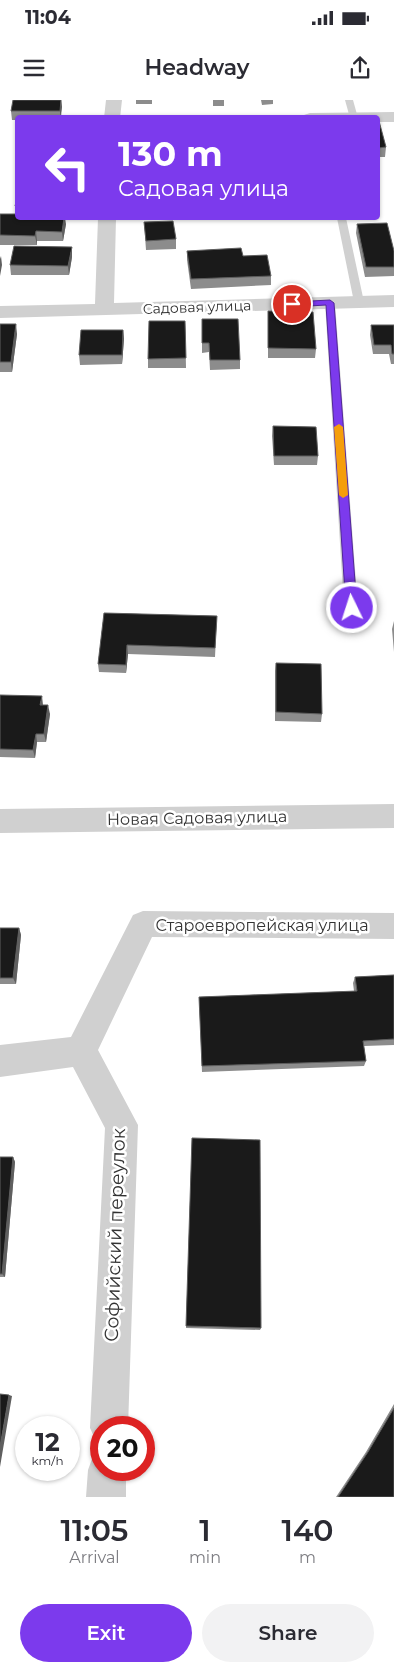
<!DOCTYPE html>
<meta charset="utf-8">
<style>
body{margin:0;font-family:Montserrat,sans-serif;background:#f2f2f3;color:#2b2b33;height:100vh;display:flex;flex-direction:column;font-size:19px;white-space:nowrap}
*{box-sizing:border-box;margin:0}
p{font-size:16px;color:#7c7c81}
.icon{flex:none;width:28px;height:28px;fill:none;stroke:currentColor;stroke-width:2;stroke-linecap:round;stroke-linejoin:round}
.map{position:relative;height:1397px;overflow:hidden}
.details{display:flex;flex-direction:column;background:#fff;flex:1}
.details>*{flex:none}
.top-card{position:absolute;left:15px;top:15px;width:365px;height:105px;border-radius:5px;box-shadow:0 1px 4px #0004;background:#7c3aed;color:#fff;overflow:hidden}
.speed{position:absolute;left:15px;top:1316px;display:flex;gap:10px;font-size:25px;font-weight:700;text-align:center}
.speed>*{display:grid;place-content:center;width:65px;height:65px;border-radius:50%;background:#fff;box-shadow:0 1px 4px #0004;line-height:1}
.speed small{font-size:12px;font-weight:400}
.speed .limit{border:8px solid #d22;background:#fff;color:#111}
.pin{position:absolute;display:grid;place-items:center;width:42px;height:42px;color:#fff;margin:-21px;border:2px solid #fff;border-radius:50%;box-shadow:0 1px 5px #0007}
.me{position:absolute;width:55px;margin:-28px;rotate:356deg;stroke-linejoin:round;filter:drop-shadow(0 0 4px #0008)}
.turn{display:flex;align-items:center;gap:18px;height:105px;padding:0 20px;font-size:22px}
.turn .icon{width:65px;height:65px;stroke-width:2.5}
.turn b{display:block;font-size:35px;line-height:42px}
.eta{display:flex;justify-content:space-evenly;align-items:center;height:85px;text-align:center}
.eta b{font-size:30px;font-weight:600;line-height:35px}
.action{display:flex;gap:10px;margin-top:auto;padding:10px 20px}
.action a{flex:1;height:58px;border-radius:30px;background:#7c3aed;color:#fff;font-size:20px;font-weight:600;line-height:58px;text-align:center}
.action a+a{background:#f2f2f3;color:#2b2b33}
.status{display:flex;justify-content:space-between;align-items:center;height:35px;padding:0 25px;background:#fff;direction:ltr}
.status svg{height:14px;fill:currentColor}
header{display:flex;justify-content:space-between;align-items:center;height:65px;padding:0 20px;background:#fff;font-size:22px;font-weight:600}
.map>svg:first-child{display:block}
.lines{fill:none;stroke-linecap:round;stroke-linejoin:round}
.service{fill:#d0d0d0;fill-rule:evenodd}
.minor{fill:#d0d0d0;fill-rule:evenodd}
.wall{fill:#8c8c8c}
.shaded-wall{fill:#5f5f5f}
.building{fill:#1a1a1a;stroke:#5f5f5f}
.route{fill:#7c3aed;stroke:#51269a}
.slow{fill:#f59e0b}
.labels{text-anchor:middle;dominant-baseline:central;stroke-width:5;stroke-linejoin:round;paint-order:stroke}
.far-street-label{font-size:14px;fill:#333;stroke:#fff}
.street-label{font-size:16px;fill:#333;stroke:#fff}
.near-street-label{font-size:19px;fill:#333;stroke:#fff}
</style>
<div class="status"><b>11:04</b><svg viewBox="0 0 49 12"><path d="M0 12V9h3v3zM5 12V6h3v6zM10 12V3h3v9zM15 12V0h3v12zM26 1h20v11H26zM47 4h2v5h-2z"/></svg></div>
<header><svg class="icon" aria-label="menu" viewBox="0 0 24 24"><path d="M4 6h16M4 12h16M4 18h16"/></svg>Headway<svg class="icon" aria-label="share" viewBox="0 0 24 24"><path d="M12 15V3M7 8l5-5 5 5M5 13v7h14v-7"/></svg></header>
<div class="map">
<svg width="394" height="1397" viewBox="0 0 394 1397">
<rect width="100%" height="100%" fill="#fff"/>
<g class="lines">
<path class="service" d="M345,0H353L358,18H350Z
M337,118H346L364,202L363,204H355L354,202Z
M330,200L335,203L358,508L356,511H346L344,508L325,203Z"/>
<path class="minor" d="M106,0H122L120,18H104Z
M394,12V22H378V18H302L304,15L310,13Z
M98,118H116L114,203L394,195V207L0,218V206L95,204Z
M394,704V728L0,733V709Z
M143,811L394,813V839L152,837L98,950L138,1025L128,1328H101V1344L96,1341L90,1328L105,1028L73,967L0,977V945L71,937L133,815Z
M101,1353V1370H126V1397H86L88,1370L93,1356Z"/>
</g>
<path class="wall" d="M61,0L62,7L61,18H18V20H12L11,11Z
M136,0H152V4H136Z
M213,0H224V6H213Z
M261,0H273V4L262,5Z
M378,21L386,47L385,57H378Z
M18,95V118L66,124L63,141H37V145H0V114H16L15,106Z
M144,122L176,139V149L146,150Z
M357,124L394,151V176L365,177L356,133Z
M187,151L243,156L271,176V185L191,189L187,160Z
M72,157L69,175H11L10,165Z
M268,211L316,249L315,258H268Z
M202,219L240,260V269L210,270L209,252L202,253Z
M185,221L186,268H148V259Z
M0,224L17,234L12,272H0Z
M371,225H394V264H391L389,254H373L370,235Z
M123,230L124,239L122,264L80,265L79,255Z
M273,326L318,356L317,365H274L272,336Z
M104,513L217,516L215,557L128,554L126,573L99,572L98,564Z
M394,521V552L392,529Z
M276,563L322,614L321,622L275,621V571Z
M0,595L43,605L50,614L46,642H37L35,658L0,657Z
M0,828H19L21,835L16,884H0Z
M394,875V945L364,946L366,961L364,966L202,972L199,897L354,891L353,883L355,877Z
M192,1038L261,1228L260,1230L186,1228Z
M0,1057H13L15,1062L5,1177H0Z
M394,1304V1397H336L366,1352Z"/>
<path class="shaded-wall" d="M61,0L62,7L60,18V11Z
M64,118H65L66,124L63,141L62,132Z
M36,131L37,141V145L35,136Z
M72,147V157L69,175L68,166Z
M1,156L2,165L0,176V159Z
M16,224L17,234L12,272L11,262Z
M123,230L124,239L122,264V255Z
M127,545L128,554L126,573V565Z
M42,596L43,605L42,614L40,605Z
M48,605L50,614L46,642L44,634Z
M36,634L37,642L35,658L33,650Z
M19,828L21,835L16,884L13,878Z
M13,1057L15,1062L5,1177L2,1174Z
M9,1295L12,1296L0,1367V1347Z"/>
<path class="building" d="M13,0H61L60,11H11Z
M378,21H379L386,47L378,48Z
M18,95V106H15Z
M0,114H18V118H64L62,132L36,131L35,136L0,135Z
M173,121L176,139L146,141L144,122Z
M387,123L394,151V167H366L357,124Z
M14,146L72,147L68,166L10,165Z
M241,148L243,156L267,155L271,176L191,179L187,151Z
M268,211L313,212L316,249L268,248Z
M202,219H238L240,260H210L209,243H202Z
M149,221H185L186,258L148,259Z
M0,224H16L11,262H0Z
M371,225H394V254H392L391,245H374Z
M81,230H123L122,255H79Z
M273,326L316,327L318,356H274Z
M104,513L217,516L215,548L127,545L126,565L98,564Z
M276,563L321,564L322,614L276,612Z
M0,595L42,596L40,605H48L44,634H36L33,650L0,649Z
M0,828H19L13,878H0Z
M394,875V939L363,941L366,961L202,966L199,897L357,891L355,877Z
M192,1038L260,1040L261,1228L186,1226Z
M0,1057H13L2,1174H0Z
M0,1294L9,1295L0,1347Z
M394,1308V1397H338L368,1352Z"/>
<path class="route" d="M330,200L334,203L357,508L352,512L346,508L326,205L292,207L288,204L292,202Z"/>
<path class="slow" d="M339,324L343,327L348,395L343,398L339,395L334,327Z"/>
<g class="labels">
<g class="far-street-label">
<text transform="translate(197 207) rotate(-2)">Садовая улица</text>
</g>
<g class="street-label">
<text transform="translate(197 718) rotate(-1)">Новая Садовая улица</text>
<text x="262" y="825">Староевропейская улица</text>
</g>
<g class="near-street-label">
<text transform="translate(115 1135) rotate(-88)">Софийский переулок</text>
</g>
</g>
</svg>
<div class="speed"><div>12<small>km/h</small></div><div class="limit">20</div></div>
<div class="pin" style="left:292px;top:204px;background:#d93025"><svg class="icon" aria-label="arrive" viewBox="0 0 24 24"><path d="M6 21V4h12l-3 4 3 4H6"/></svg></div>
<svg class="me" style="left:352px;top:508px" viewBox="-20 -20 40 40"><circle r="17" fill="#7c3aed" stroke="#fff" stroke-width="3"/><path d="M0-11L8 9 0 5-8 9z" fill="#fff"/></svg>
<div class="top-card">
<div class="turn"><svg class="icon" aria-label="left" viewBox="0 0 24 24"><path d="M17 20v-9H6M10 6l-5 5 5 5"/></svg><div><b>130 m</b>Садовая улица</div></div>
</div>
</div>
<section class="details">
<div class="eta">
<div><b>11:05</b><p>Arrival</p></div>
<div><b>1</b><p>min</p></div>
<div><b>140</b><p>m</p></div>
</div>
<div class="action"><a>Exit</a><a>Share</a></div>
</section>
